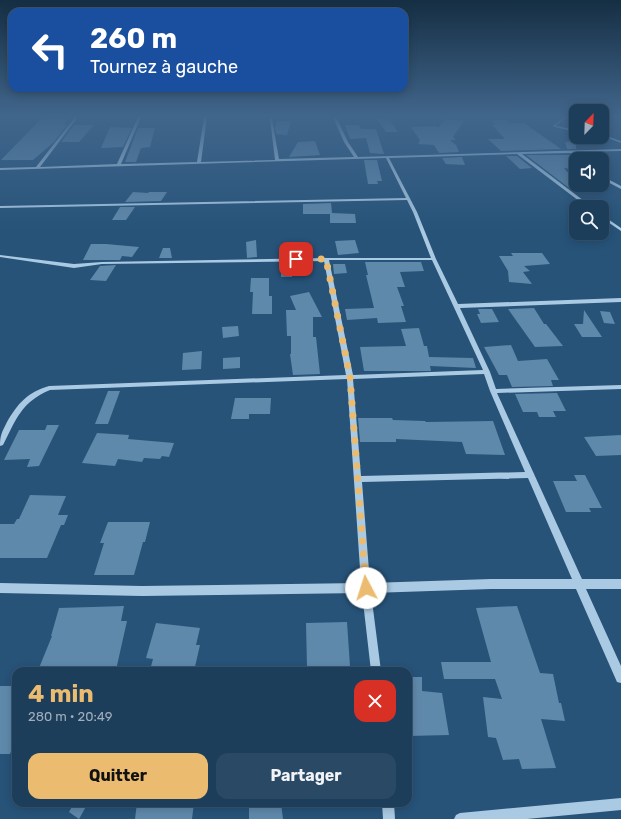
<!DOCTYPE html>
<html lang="fr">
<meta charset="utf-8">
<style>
body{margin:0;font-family:Rubik,sans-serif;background:#2a4964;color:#f1f3f6;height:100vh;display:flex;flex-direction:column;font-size:15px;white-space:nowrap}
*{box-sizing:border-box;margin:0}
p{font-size:13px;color:#a0aebb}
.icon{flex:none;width:22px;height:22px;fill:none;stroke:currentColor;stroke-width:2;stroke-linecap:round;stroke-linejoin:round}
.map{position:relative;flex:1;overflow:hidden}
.drawer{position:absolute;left:12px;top:667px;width:400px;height:140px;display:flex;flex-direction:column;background:#1d3e5b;border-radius:12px;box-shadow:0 2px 10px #0003,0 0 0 1px #3b5771}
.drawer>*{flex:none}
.banner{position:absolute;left:8px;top:8px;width:400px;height:84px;border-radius:12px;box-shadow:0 2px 10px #0003,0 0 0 1px #3b5771;background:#1a4fa0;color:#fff;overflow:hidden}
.needle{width:26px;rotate:23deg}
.fabs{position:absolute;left:569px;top:104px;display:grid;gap:8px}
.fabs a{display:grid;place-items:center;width:40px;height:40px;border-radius:8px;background:#1d3e5b;box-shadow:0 2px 10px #0003,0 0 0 1px #3b5771;font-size:20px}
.pin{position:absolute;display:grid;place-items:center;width:34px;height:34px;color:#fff;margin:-17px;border-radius:8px;box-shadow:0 2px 6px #0006}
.me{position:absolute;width:44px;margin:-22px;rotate:355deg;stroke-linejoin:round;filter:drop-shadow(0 0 3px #0008)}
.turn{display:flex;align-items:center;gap:14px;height:84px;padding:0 16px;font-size:18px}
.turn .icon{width:52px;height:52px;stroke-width:2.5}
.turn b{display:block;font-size:28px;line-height:34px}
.round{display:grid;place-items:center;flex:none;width:42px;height:42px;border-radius:12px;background:#2a4964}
.headline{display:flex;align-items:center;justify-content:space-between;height:68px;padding:0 16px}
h1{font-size:24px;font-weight:700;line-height:30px;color:#ebbb70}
.button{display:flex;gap:8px;margin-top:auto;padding:8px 16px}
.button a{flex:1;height:46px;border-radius:12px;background:#ebbb70;color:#111;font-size:16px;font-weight:700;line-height:46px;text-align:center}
.button a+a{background:#2a4964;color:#f1f3f6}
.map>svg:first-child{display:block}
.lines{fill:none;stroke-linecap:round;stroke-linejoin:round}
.stream{stroke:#9fc6e4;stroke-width:1.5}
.building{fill:#5f89ab}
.minor{fill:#aacae3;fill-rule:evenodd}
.route{stroke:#ebbb70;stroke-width:7;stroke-dasharray:0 12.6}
</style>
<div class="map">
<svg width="621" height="819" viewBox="0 0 621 819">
<rect width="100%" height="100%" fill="#275379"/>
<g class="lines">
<path class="stream" d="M566,117L554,126L576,131
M602,135L621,142"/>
</g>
<path class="building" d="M56,118H70L64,124L67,125L54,142L33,160H1L40,120Z
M377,119H389L398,132H386Z
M445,119L464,121L453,137L456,140H450L456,145L459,152L439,153L434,145L418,144L420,140L411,127L436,126L438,128Z
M491,120H507L510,123H524L561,149L501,151L488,139H505L492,125H495Z
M277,121H291L287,135L276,134L275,127Z
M74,125H94L79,142H61Z
M345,125H359L361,129H376L384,154L370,153L366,138L350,139Z
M110,127L132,128L123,147L101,148Z
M138,128H155L150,147L141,148L136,162H125Z
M315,141L320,155L289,157L298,142Z
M576,141V149H567L565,142Z
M526,155H569L576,160V170L564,168L576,182V185H578L584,191H573Z
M506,156H517L532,168L520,169Z
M462,157L465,165L446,164L442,158Z
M364,160H377L382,181H377L378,184H368Z
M133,192L148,193L149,192H167L161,201L125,202Z
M331,203L332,213L355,214L356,223H330V214H303V204Z
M120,207H135L126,220H112Z
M256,240L257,257L247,258L246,242Z
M355,240L359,253L338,255L335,241Z
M91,244H106L139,247L132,257L122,256L120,260H83Z
M163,248H170L172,258H159Z
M511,253H542L550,264L524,266L530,271L523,272L532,284L509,282L508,271L499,256H513Z
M365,262H421L424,271L400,272L405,287H397L404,306H401L406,322L378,323L377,318L347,320L345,309L374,308L366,275H368Z
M281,264H292V277H281Z
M333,264H345L347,273L334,274Z
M116,265L106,281L90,280L100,266Z
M251,278H269V296H272V314H252L253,292H250Z
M309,292L322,317H313V337H316L320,374L293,375L290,354H291V336H287L286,310H296L290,296Z
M534,308L544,324H546L563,346L535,347L508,309Z
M478,309H492L499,322L481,323L477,314H480Z
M584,310L602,337H582L574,324H583Z
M600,311L610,312L615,324L604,323Z
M238,326L239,336L223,338L222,327Z
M419,328L424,346H427L429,357L473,358L476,368L430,366L431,371H364L360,347L406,346L401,329Z
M511,345L518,361L547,359L559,380H551L553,386L512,387L507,375H499L484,347Z
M202,351L201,369L182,370L183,353Z
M240,357V368L223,369V358Z
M108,391H120L108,424H95Z
M557,393L566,411H553L556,417H539L537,412H523L515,394Z
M235,398H271L270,414H249V419H231Z
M358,418H392L393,420L425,421L426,422L493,421L505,455L466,454L462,442L396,439V442H360Z
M47,425H59L39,466L27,467L30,459L4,460L19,430H45Z
M97,433L129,435L128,439L174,443L169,457L162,456L160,459L144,458L142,462L118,459L115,466L82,463Z
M621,435V455L596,456L584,437Z
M574,475H585L602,508H589L591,512H566L553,481H577Z
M30,495L66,496L58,515H68L64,525H61L47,558H0V524H14L17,519H19Z
M108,522H150L145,542H143L134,575H94L104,543H100Z
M124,606L121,621H127L116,670L67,671L39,668L52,636H51L59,608Z
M517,606L540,673L553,674L559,703H561L565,721L541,719L556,768L522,769L519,759L503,760L496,738L488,737L483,697L502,699L495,679H444L441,662H491L476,608Z
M347,622L350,666L307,667L306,623Z
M156,623L200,628L196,645H200L194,671L150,670L153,659L146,658Z
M408,677H422V691L442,693L449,735L408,736Z
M0,686H16V738L10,754H0Z
M74,803H88L79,819L69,812Z
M137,803H194L192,819H135Z
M249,803H281L283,819H249Z"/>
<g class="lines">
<path class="minor" d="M75,117H78L40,167L117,164L138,117H141L121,164L197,162L204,117H207L201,162L275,160L270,119L271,118L272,119L279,159L354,157L344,142L333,117H336L348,142L358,157L621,149V151L574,152L581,159H577L570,153L522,154L592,207H587L517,154L389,158L417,212L436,259L458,304L621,298V302L460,308L490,372L496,389L621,385V389L497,393L582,579H621V589H586L621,666V683L617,682L576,589H491L371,593L381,671H371L362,593L142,596L0,593V583L142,586L361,583L347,379L50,390C21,402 16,420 3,445L0,446C0,435 2,432 7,422C18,403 28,392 49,386L346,375L324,261L102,264L74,268L0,257V255L74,264L102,262L326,258H431L413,212L407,200L0,208V206L406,198L386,158L0,170V168L36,167ZM329,260H432L483,370L353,375ZM484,374L490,391L525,472L361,476L353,379ZM528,478L572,579H491L370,583L362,482Z
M602,176L621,186V189L602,179Z
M602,215L621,228V231L602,218Z
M621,798V810L527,819H454L456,815L460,813Z
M382,803H394L395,819H383Z"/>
</g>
<linearGradient id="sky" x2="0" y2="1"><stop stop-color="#152e43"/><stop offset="0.5" stop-color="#41668c"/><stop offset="1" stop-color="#41668c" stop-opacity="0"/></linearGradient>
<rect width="621" height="232" fill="url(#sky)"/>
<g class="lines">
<path class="route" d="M296,259H326L350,377L366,588"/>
</g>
</svg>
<div class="fabs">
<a><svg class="needle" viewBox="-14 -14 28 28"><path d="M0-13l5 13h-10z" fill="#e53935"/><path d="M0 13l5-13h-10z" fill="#a0aebb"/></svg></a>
<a><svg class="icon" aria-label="sound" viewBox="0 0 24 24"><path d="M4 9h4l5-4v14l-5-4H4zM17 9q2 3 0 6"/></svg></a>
<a><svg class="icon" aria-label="search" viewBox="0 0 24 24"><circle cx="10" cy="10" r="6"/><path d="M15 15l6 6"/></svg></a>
</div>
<div class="pin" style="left:296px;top:259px;background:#d93025"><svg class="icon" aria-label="arrive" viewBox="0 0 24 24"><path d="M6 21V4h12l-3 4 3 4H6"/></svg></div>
<svg class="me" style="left:366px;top:588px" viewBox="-20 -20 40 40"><circle r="19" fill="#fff"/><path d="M0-13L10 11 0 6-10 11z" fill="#ebbb70"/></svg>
<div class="banner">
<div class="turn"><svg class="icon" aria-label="left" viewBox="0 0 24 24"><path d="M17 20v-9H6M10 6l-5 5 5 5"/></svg><div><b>260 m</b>Tournez à gauche</div></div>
</div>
<section class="drawer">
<div class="headline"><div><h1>4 min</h1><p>280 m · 20:49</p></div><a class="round" style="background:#d93025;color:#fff"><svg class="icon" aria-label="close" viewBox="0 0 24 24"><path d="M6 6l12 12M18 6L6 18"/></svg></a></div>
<div class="button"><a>Quitter</a><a>Partager</a></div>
</section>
</div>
